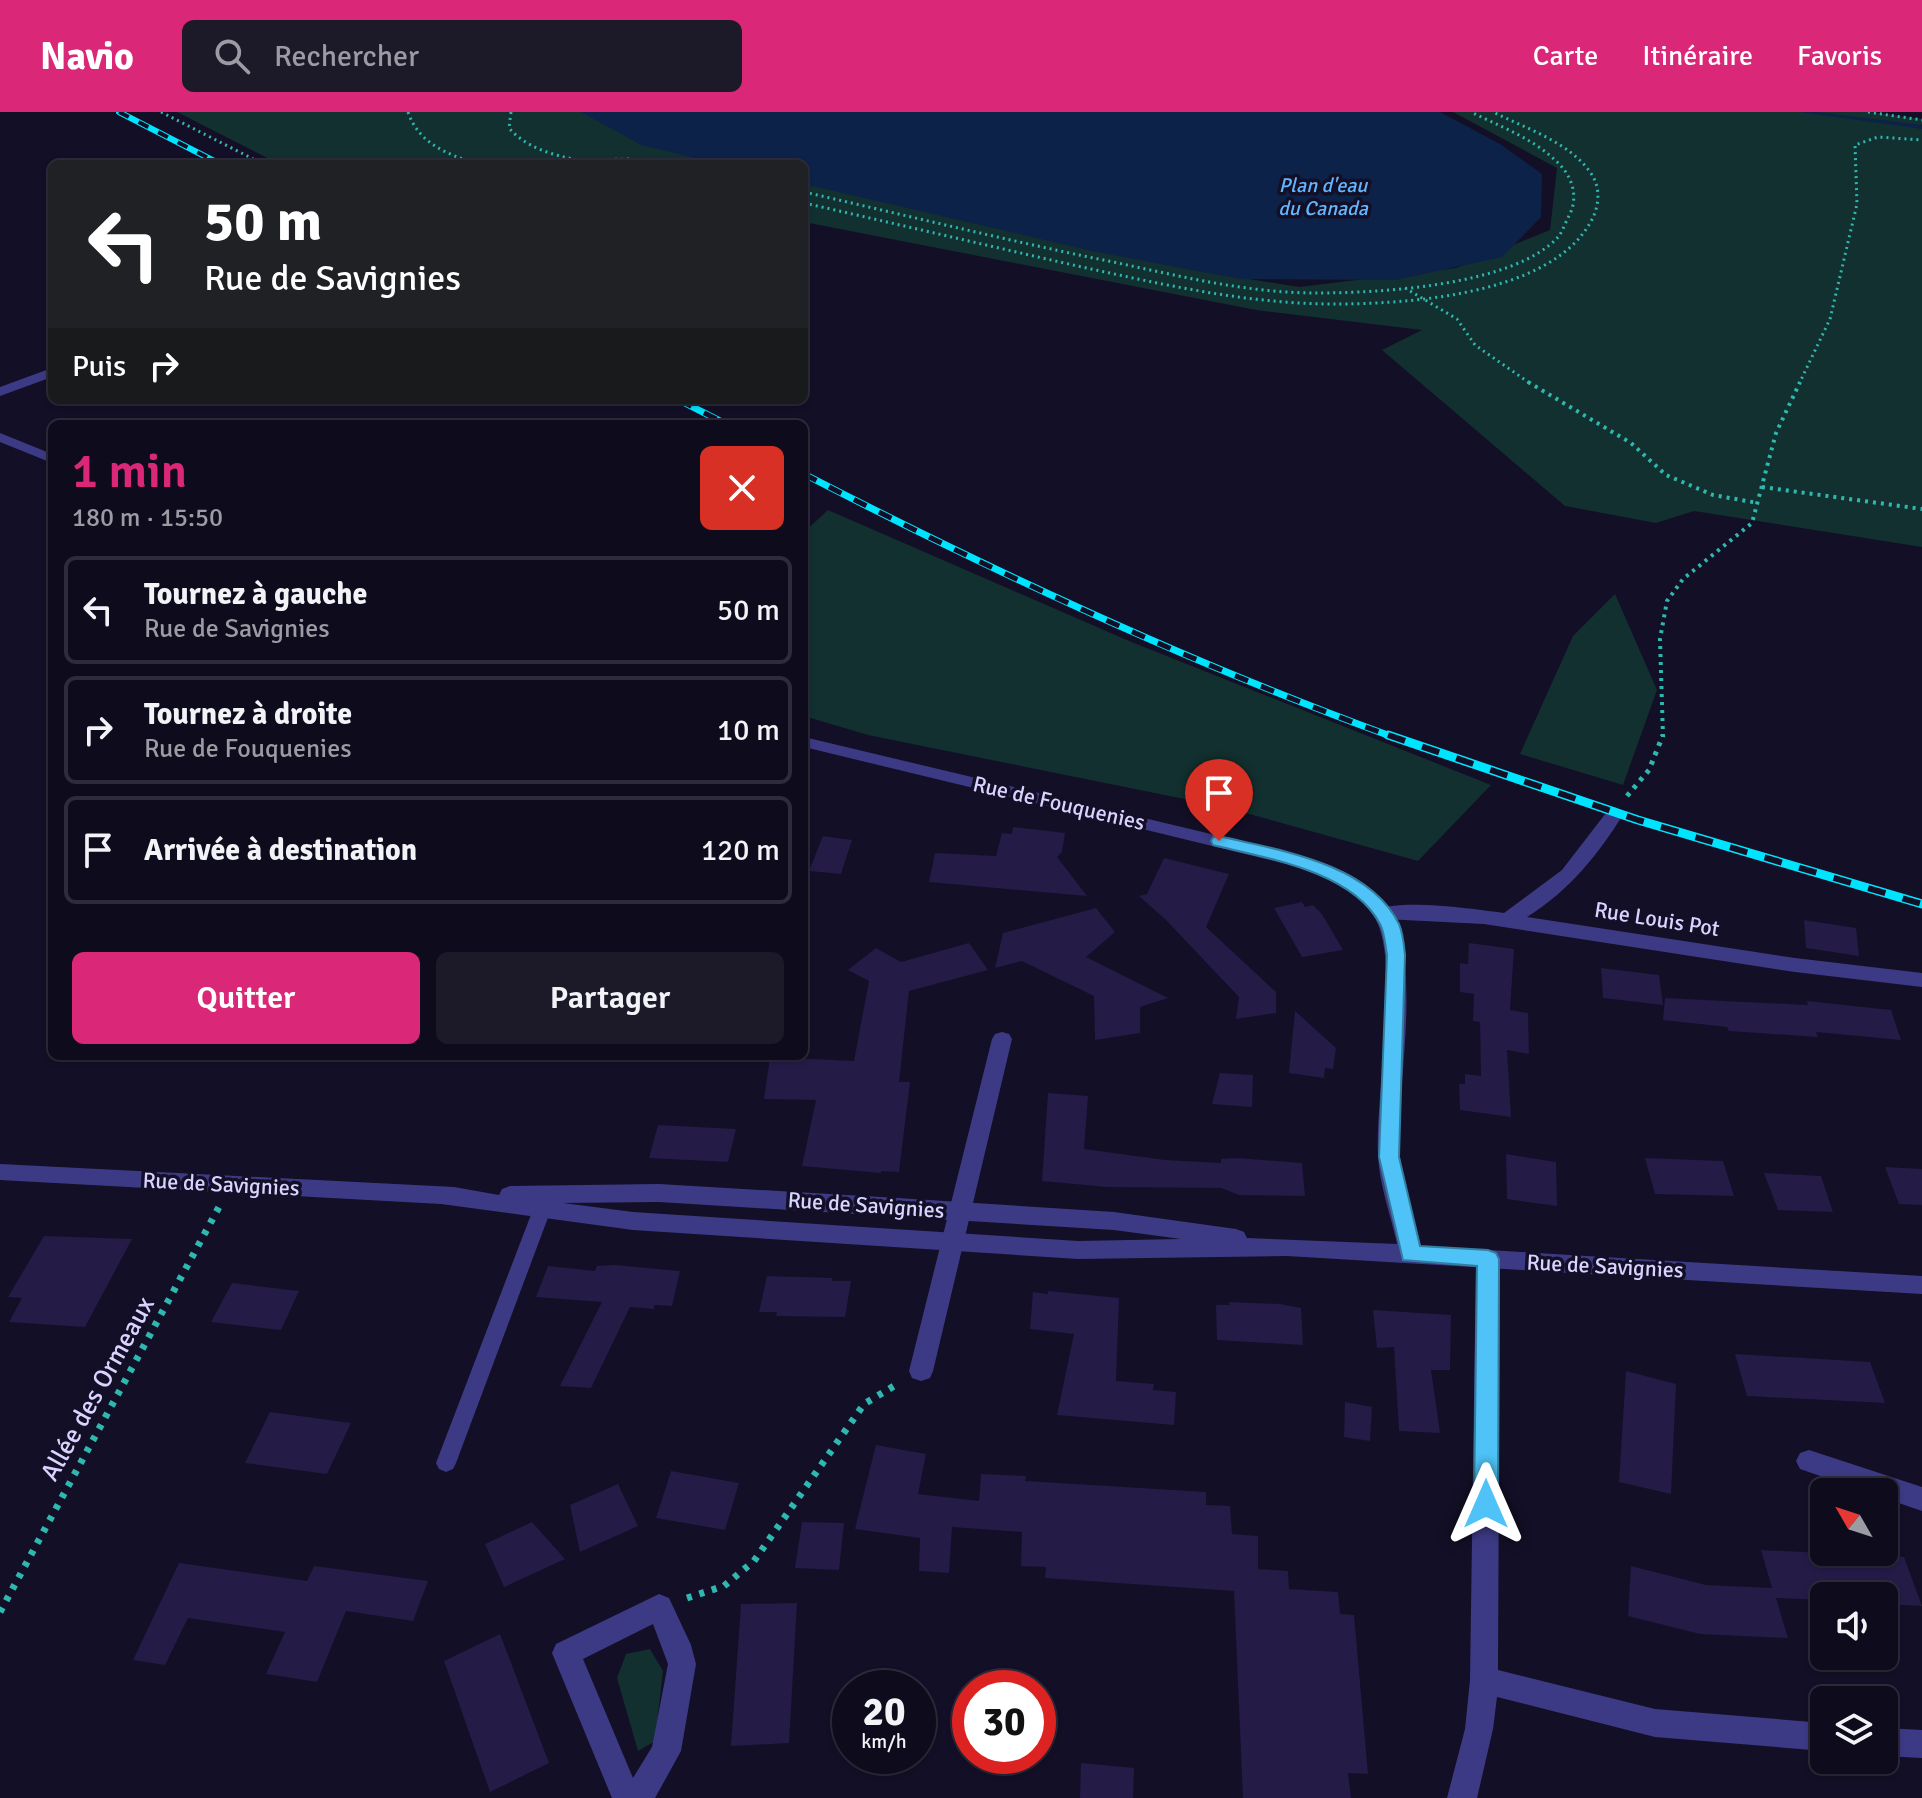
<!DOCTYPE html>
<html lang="fr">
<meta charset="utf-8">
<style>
body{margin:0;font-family:Signika,sans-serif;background:#1c1929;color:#f1f3f6;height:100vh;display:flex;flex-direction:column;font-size:30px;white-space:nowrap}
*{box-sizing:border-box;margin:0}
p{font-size:26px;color:#9b9ba3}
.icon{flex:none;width:44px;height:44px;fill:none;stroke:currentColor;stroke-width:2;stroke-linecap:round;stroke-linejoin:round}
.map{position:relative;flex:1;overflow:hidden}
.panel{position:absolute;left:48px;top:308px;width:760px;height:640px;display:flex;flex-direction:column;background:#0e0b1c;border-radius:12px;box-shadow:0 2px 6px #0004,0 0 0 2px #2e2b3b}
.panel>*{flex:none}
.guide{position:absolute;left:48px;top:48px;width:760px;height:244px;border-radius:12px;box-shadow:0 2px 6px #0004,0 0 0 2px #2e2b3b;background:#202124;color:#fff;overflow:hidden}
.needle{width:52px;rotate:309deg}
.buttons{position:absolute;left:1810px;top:1366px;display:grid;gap:16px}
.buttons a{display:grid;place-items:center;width:88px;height:88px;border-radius:12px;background:#0e0b1c;box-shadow:0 2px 6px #0004,0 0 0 2px #2e2b3b;font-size:40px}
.speed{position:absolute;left:832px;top:1558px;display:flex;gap:16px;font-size:40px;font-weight:700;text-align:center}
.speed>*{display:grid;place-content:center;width:104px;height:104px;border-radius:50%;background:#0e0b1c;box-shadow:0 2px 6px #0004,0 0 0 2px #2e2b3b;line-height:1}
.speed small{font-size:20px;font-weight:400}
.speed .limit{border:12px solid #d22;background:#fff;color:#111}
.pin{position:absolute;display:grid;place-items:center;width:68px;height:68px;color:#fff;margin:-82px -34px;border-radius:50% 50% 50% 0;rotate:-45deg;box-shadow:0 0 8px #0007}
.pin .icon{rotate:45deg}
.me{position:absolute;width:88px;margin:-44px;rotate:0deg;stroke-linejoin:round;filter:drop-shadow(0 0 6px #0008)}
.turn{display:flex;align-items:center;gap:28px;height:168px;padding:0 24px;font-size:36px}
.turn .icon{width:104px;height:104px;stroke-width:2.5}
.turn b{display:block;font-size:56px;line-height:68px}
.then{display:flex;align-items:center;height:76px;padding:0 24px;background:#0003;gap:16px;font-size:30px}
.round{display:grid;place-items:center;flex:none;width:84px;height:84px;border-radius:12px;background:#1c1929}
.summary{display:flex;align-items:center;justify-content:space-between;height:136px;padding:0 24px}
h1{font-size:48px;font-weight:600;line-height:60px;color:#db2777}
.primary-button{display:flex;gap:16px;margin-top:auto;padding:16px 24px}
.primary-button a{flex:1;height:92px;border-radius:12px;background:#db2777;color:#fff;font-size:32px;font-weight:600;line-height:92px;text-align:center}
.primary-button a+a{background:#1c1929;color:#f1f3f6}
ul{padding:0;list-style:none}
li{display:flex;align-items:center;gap:24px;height:108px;margin:0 16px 12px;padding:0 8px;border:4px solid #2e2b3b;border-radius:12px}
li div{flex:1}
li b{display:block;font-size:30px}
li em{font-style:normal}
header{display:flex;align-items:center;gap:48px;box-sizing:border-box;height:112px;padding:0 40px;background:#db2777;color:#fff}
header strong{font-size:38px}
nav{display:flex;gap:44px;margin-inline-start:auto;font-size:28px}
.search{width:560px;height:72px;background:#1c1929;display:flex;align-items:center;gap:20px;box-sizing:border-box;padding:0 28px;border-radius:12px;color:#9b9ba3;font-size:30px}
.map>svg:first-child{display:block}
.green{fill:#12302f}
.water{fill:#0c2248}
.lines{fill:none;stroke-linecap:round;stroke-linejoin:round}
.stream{fill:#0c2248;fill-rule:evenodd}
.building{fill:#241b47}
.path-far3{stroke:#2fb8b0;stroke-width:3;stroke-dasharray:2 4;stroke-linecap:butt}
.path-far2{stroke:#2fb8b0;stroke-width:4;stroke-dasharray:3 5;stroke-linecap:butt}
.path-far1{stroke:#2fb8b0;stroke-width:5;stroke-dasharray:4 6;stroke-linecap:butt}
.path{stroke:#2fb8b0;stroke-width:7;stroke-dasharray:5 8;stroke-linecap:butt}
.service{fill:#3d3a85;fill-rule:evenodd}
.minor{fill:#3d3a85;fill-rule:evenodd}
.tertiary{fill:#3d3a85;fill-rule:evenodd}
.rail-far2-casing{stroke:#00e5ff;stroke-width:6}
.rail-far1-casing{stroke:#00e5ff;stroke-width:7}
.rail-casing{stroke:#00e5ff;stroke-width:9}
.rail-far2{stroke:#130f26;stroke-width:4;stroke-dasharray:11;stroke-linecap:butt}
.rail-far1{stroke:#130f26;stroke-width:5;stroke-dasharray:14;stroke-linecap:butt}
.rail{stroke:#130f26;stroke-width:6;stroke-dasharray:18;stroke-linecap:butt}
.route{fill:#4fc3f7;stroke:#337fa1;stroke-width:2}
.labels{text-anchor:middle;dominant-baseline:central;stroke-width:7;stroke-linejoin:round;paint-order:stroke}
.far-water-label{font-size:20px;font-style:italic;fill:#62b6ff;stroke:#130f26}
.street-label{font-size:22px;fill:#d9d4ff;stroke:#130f26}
.near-street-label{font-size:26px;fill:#d9d4ff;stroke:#130f26}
</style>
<header>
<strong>Navio</strong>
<div class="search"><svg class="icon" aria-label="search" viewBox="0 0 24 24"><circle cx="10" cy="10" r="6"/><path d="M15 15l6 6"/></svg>Rechercher</div>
<nav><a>Carte</a><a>Itinéraire</a><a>Favoris</a></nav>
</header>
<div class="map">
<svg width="1922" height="1686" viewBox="0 0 1922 1686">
<rect width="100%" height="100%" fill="#130f26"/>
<path class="green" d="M177,0H622L757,52H279Z
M1453,0H1870L1922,7V435L1694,399L1656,411L1565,394L1382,238L1422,218L1256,198L804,110V63L1193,158L1299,175L1456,156L1550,118L1557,56Z
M828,398L1129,529L1491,673L1418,749L1224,695L868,623L804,604V420Z
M1615,482L1657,578L1623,673L1520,642L1573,524Z
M650,1537L663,1559L655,1629L638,1639L617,1566L626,1542Z"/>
<path class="water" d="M581,0H1440L1500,32L1542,62L1541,105L1502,145L1396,168L1240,167L1092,139L804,72V52H720L641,33Z"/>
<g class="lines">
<path class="stream" d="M1801,0H1817L1922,13V17Z"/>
</g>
<path class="building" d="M1013,715L1065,721L1062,740L1057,745L1087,784L929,770L935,741L996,744L1002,721L1012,722Z
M823,724L852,728L841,762L809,759Z
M1164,746L1229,762L1206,815L1276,880V901L1236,907L1239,885L1166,808L1139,784L1147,782Z
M1302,790L1305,795L1313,793L1322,802L1343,838L1302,845L1274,796Z
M1096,796L1115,820L1086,845L1168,886L1140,895V921L1095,928L1094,884L1022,849L995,856L1003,821Z
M1804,808L1856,816L1859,844L1806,836Z
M969,831L988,858L909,879L899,970H910L899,1060L881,1059V1061L802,1054L816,988L764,987L770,945L854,949L869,869L848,858L876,836L901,850Z
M1469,831L1514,837L1510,898L1528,901L1529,942L1507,938L1511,1005L1460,998L1459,972H1465V962L1481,964L1480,910L1473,909L1474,882L1460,880V851L1468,852Z
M1601,856L1659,863L1663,893L1603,886Z
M1665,886L1808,893L1807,889L1891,898L1901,928L1816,920L1818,925L1729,919L1727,915L1663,908Z
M1295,899L1336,936L1333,957L1325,956L1324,966L1289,961Z
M1220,961L1253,963L1252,995L1212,992Z
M1048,981L1088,984L1084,1037L1165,1048L1221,1051V1047L1237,1046L1302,1051L1305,1084L1239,1083L1221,1076L1107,1075L1042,1069Z
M658,1013L736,1017L728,1050L649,1046Z
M1506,1042L1556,1050L1557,1094L1507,1087Z
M1645,1046L1723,1049L1734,1084L1655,1082Z
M1885,1055L1922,1057V1093L1899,1092Z
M1764,1061L1821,1064L1833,1100L1778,1098Z
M44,1124L132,1127L85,1215L9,1210L22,1186L8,1185Z
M615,1153L680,1159L672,1194L654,1193V1197L630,1195L591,1276L560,1274L602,1190L536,1185L548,1154L595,1159L597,1154Z
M767,1164L832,1166V1169H851L845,1205L776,1204L777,1200H759Z
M232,1171L299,1179L281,1218L211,1210Z
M1048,1179L1119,1186L1116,1269L1154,1272L1153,1278L1176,1280L1174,1313L1057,1303L1074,1222L1030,1217L1033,1180L1048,1182Z
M1229,1190L1280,1192L1301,1196L1303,1233L1217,1228L1216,1193H1230Z
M1373,1198L1451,1203L1450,1258H1431L1440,1321L1399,1319L1394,1235L1377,1236Z
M1735,1242L1870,1250L1885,1291L1747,1284Z
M1626,1259L1676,1272L1671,1382L1619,1370Z
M1345,1290L1372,1295L1370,1329L1344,1325Z
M270,1300L351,1311L327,1362L245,1351Z
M876,1333L926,1342L918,1382L979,1389L981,1362L1026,1364L1025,1369L1206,1380V1393L1230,1394L1232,1422L1258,1424V1457L1288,1459L1289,1477L1338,1480L1340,1502L1354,1503L1368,1662L1348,1661L1351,1686H1243L1234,1479L1045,1466L1046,1455L1021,1454L1022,1420L952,1415L949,1461L919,1459L920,1426L855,1417Z
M671,1359L739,1371L725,1418L656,1406Z
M618,1372L638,1414L580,1440L570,1393Z
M532,1410L565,1447L504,1475L485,1432Z
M802,1410L844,1411L839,1458L795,1456Z
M1761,1438L1904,1445L1922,1494L1884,1492V1484H1824V1488L1776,1486L1788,1526L1700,1522L1628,1504L1631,1454L1706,1473L1772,1476Z
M179,1451L307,1469L314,1454L428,1469L413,1509L346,1499L317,1570L266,1562L285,1520L188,1506L165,1553L133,1548Z
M797,1491L789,1631L731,1634L741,1492Z
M500,1522L549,1651L490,1680L444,1549Z
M1081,1651L1134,1656L1133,1686H1080Z"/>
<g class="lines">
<path class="path-far3" d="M161,0L263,52
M408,0C419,32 446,41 476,52
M511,0L509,16C531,42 574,48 606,52
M1868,0L1922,8
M591,48L629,47L674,52
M804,80C909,104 1013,130 1118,151C1183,165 1249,181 1316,181C1379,181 1515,174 1559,124C1563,118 1566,109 1570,102C1579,82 1571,62 1555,48C1532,26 1499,14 1471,0
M804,91C897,112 989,134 1082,155C1165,173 1249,192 1334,192C1408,192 1549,183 1590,111C1599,96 1602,76 1590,60C1569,30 1525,16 1493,0
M1405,176L1457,207L1475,233L1531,272
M1799,272L1830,207L1857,92L1855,33L1878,25L1922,28"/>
<path class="path-far2" d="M1528,270L1631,331L1666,363L1713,383L1758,391
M1762,375L1922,397
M1663,625L1660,527L1667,489L1683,467L1752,411L1776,321L1800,270"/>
<path class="path-far1" d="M1627,684L1649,658L1663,623"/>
<path class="path" d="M687,1486L724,1474L754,1449L864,1292L899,1271
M0,1500L219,1095"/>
<path class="service" d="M546,1080L552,1082L555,1087L456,1351L453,1357L446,1360L439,1357L436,1351L537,1087L540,1082Z"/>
<path class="minor" d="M52,256V265L0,284V275Z
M1615,695L1624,701C1598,743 1569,779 1527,805L1795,846L1922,861V875L1795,860L1484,812L1384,807L1374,801C1388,784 1481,798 1504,801L1562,758L1609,697Z
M1002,920L1009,922L1012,927L933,1259L930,1266L921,1269L912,1266L909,1259L992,927L995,922Z
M1488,1138L1496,1140L1500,1147L1498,1558L1655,1597L1824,1611V1639L1655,1625L1497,1585L1493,1617L1477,1686H1447L1465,1617L1470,1568L1476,1147L1480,1140Z
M1809,1338L1922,1375V1399L1884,1386V1380H1867L1800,1357L1796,1349L1800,1341Z
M659,1482L669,1486L691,1533L696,1552L681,1639L655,1686H612L552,1541L556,1532ZM653,1512L668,1552L652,1635L633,1666L583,1547Z
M1884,1616L1922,1618V1646L1884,1644Z"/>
<path class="tertiary" d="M0,321L52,342V351L0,330Z
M804,625L1303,744C1331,753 1362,764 1382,788C1428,842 1394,975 1400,1045C1403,1074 1414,1105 1421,1134L1922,1164V1182L1287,1144L1078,1147L633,1118L441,1092L0,1068V1052L454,1075L499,1083L502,1077L510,1074L659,1072L898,1086L1114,1100L1236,1117L1244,1120L1247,1126L1397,1132C1391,1104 1379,1072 1378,1043C1375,986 1400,853 1376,808C1359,777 1322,763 1291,753L804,635ZM659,1090L1114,1118L1181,1127L1078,1129L633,1100L563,1091Z"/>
<g class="rail-far2-casing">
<path id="rail-far2" d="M119,0L220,52"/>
</g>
<g class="rail-far1-casing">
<path id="rail-far1" d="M679,288L726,312
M804,362C996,461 1190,551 1393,625"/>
</g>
<g class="rail-casing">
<path id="rail" d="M1388,623L1638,708L1922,792"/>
</g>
<use href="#rail-far2" class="rail-far2"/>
<use href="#rail-far1" class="rail-far1"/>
<use href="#rail" class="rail"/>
</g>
<path class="route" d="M1219,724C1278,738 1369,751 1399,812C1403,821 1404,833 1405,843L1399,1045L1420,1134L1488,1138L1496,1141L1499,1147L1498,1392L1494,1399L1486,1402L1478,1399L1474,1392L1477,1154L1403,1148L1379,1045L1387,843C1385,833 1385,821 1380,812C1352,759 1266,746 1213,733L1211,729L1213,725Z"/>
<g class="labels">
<g class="far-water-label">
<text x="1323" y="73">Plan d'eau<tspan x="1323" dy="23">du Canada</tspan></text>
</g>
<g class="street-label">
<text transform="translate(1059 691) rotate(13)">Rue de Fouquenies</text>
<text transform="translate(1657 807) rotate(9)">Rue Louis Pot</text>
<text transform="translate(221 1072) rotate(3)">Rue de Savignies</text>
<text transform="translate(866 1093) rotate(4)">Rue de Savignies</text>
<text transform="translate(1605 1154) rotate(3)">Rue de Savignies</text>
</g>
<g class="near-street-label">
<text transform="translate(98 1277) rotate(-61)">Allée des Ormeaux</text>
</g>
</g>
</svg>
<div class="buttons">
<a><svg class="needle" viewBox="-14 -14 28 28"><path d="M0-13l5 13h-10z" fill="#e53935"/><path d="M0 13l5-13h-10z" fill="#9b9ba3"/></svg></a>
<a><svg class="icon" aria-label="sound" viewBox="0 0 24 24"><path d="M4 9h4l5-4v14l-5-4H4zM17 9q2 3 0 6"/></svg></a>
<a><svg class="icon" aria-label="layers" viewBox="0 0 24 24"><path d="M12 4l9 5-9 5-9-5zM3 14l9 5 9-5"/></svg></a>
</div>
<div class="speed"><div>20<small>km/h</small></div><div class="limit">30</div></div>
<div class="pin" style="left:1219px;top:729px;background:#d93025"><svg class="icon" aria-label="arrive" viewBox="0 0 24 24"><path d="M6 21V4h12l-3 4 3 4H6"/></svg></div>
<svg class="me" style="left:1486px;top:1392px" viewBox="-20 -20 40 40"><path d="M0-17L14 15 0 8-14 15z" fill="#4fc3f7" stroke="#fff" stroke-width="4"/></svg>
<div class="guide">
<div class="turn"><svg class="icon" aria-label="left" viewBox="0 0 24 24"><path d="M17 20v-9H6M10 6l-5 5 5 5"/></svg><div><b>50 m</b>Rue de Savignies</div></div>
<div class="then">Puis<svg class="icon" aria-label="right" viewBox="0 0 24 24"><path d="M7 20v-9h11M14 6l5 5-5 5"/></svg></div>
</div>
<section class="panel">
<div class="summary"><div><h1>1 min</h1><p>180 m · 15:50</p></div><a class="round" style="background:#d93025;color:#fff"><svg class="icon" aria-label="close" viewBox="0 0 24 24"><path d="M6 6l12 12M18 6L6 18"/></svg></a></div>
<ul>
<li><svg class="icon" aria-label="left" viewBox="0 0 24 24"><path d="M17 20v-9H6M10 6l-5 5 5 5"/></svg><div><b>Tournez à gauche</b><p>Rue de Savignies</p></div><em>50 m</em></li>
<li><svg class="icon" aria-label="right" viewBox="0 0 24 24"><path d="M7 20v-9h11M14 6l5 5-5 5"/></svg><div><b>Tournez à droite</b><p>Rue de Fouquenies</p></div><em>10 m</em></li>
<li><svg class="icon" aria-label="arrive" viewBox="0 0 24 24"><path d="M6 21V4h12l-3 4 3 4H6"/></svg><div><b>Arrivée à destination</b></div><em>120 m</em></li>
</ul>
<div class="primary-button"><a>Quitter</a><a>Partager</a></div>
</section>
</div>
